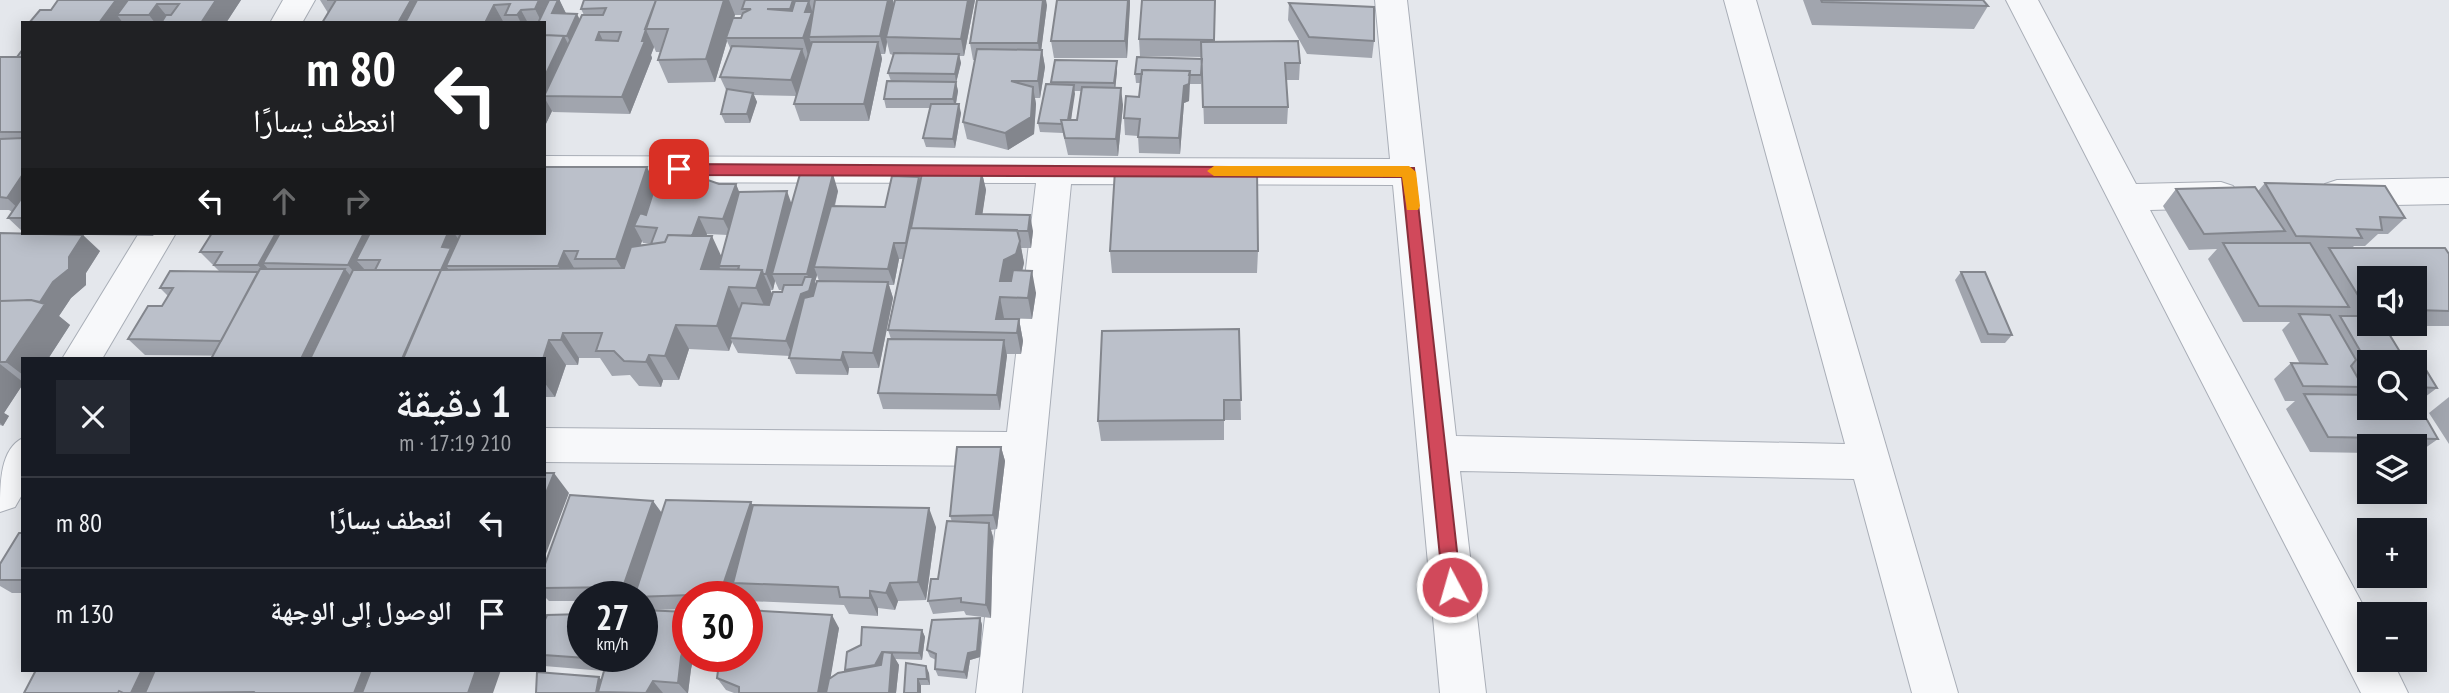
<!DOCTYPE html>
<html lang="ar">
<meta charset="utf-8">
<style>
body{margin:0;font-family:"PT Sans Narrow","Noto Naskh Arabic",sans-serif;background:#242831;color:#f1f3f6;direction:rtl;height:100vh;display:flex;flex-direction:column;font-size:26px;white-space:nowrap}
*{box-sizing:border-box;margin:0}
p{font-size:23px;color:#9ea1a6}
.icon{flex:none;width:38px;height:38px;fill:none;stroke:currentColor;stroke-width:2;stroke-linecap:round;stroke-linejoin:round}
.map{position:relative;flex:1;overflow:hidden;direction:ltr}
.drawer{position:absolute;left:21px;top:357px;width:525px;height:315px;display:flex;flex-direction:column;background:#171b24;border-radius:0px;box-shadow:0 4px 18px #0003;direction:rtl}
.drawer>*{flex:none}
.banner{position:absolute;left:21px;top:21px;width:525px;height:214px;border-radius:0px;box-shadow:0 4px 18px #0003;direction:rtl;background:#202124;color:#fff;overflow:hidden}
.tools{position:absolute;left:2357px;top:266px;display:grid;gap:14px}
.tools a{display:grid;place-items:center;width:70px;height:70px;border-radius:0px;background:#171b24;box-shadow:0 4px 18px #0003;font-size:35px}
.speed{position:absolute;left:567px;top:581px;display:flex;gap:14px;font-size:35px;font-weight:700;text-align:center}
.speed>*{display:grid;place-content:center;width:91px;height:91px;border-radius:50%;background:#171b24;box-shadow:0 4px 18px #0003;line-height:1}
.speed small{font-size:18px;font-weight:400}
.speed .limit{border:10px solid #d22;background:#fff;color:#111}
.pin{position:absolute;display:grid;place-items:center;width:60px;height:60px;color:#fff;margin:-30px;border-radius:14px;box-shadow:0 4px 10px #0006}
.me{position:absolute;width:77px;margin:-38px;rotate:354deg;stroke-linejoin:round;filter:drop-shadow(0 0 5px #0008)}
.turn{display:flex;align-items:center;gap:24px;height:147px;padding:0 35px;font-size:32px}
.turn .icon{width:91px;height:91px;stroke-width:2.5}
.turn b{display:block;font-size:49px;line-height:60px}
.lanes{display:flex;align-items:center;height:66px;padding:0 35px;background:#0003;justify-content:center;gap:35px;direction:ltr}
.lanes .off{opacity:.35}
.round{display:grid;place-items:center;flex:none;width:74px;height:74px;border-radius:0px;background:#242831}
.headline{display:flex;align-items:center;justify-content:space-between;height:119px;padding:0 35px}
h1{font-size:42px;font-weight:600;line-height:52px}
ul{padding:0;list-style:none}
li{display:flex;align-items:center;gap:21px;height:91px;padding:0 35px;border-top:2px solid #363941}
li div{flex:1}
li b{display:block;font-size:26px}
li em{font-style:normal}
.map>svg:first-child{display:block}
.lines{fill:none;stroke-linecap:round;stroke-linejoin:round}
.minor-casing{stroke:#a9aeb7;stroke-width:2}
.minor{fill:#f7f8fa;fill-rule:evenodd}
.wall{fill:#a1a5ae;fill-rule:evenodd}
.shaded-wall{fill:#83868d}
.building{fill:#bbc0ca;stroke:#83868d;stroke-width:2;fill-rule:evenodd}
.route{fill:#d1495b;stroke:#882f3b;stroke-width:2}
.slow{fill:#f59e0b}
</style>
<div class="map">
<svg width="2449" height="693" viewBox="0 0 2449 693">
<rect width="100%" height="100%" fill="#e4e7ec"/>
<g class="lines">
<g class="minor-casing">
<path id="minor" d="M283,0H315L302,23H270Z
M1375,0H1407L1456,436L1845,444L1724,0H1756L1958,693H1912L1854,479L1460,471L1486,693H1440L1393,185L1071,184L1022,693H976L1003,466L544,462V428L1007,432L1036,183L544,182V156L1390,159Z
M2006,0H2038L2136,184L2221,182L2233,186L2239,195L2233,204L2221,208L2150,210L2370,618V660H2392L2408,693H2361Z
M2449,178V204L2337,206L2325,202L2319,193L2325,184L2337,180Z
M139,233H176L102,359H62Z
M23,438V493L15,507L0,512C0,483 0,449 23,438Z"/>
</g>
<use href="#minor" class="minor"/>
</g>
<path class="wall" d="M58,0H241L226,23H29L51,10Z
M320,0H560V1L566,13L580,19L584,15L581,9L584,0H893L894,5L975,0L964,56H959L961,63L956,83L958,91L956,104L961,113L955,148L926,147L923,138L930,108H886L884,99L891,81L888,73L893,55L890,54L887,42L885,54H881L882,59L869,121H800L794,104L797,96L754,95L757,102L750,123H725L721,114L727,92L720,77L731,50L727,41L715,82L668,83L658,60L661,52H656L654,47L651,55L652,58L630,114L553,112L552,111L544,128V23H322L328,13ZM735,15H742L741,18H734Z
M1057,0H1130L1127,58H1054L1051,41Z
M1215,0L1214,42L1300,63L1299,80H1286L1288,107L1287,124H1204L1202,71L1201,84H1190L1189,101L1184,103L1180,154L1139,153L1138,136L1125,135L1124,118L1139,97L1141,83H1136L1135,74L1202,59V57L1140,56L1139,39Z
M1803,0H1983L1988,6L1974,29L1812,25Z
M1289,3L1374,41L1372,58L1307,54L1288,20Z
M1047,5L1041,50H1042L1045,67L1040,98H1035L1036,104L1034,134L1008,150L967,139L963,122L975,60H973L970,43Z
M23,49V232L8,218L12,212L9,210H0V57H17Z
M1117,71L1115,88L1123,105L1118,156L1068,155L1063,133L1040,132L1038,123L1051,85V82ZM1074,91H1081L1077,120H1071Z
M982,173L986,190L982,214L1033,231L1031,248H1021L1024,263L1022,271L1036,293L1032,319L1004,318V319H1019L1023,341L1021,354H1007L1000,410L883,409L878,393L891,339L888,330L903,259H899L894,285H889L893,298L879,368H849L848,375L796,374L789,358L790,356L738,353L732,342L729,351L689,349L679,380H663L661,387L639,386L630,375L612,376L600,358H579L578,365H566L555,397H544V359L145,355L128,339L162,306L168,296L160,288L220,272L200,252L212,233H544L656,185L691,186L736,184L739,193L791,204L838,191L835,206L885,207L921,182ZM707,234L728,235L722,257L706,236ZM642,241L643,243H651L640,245ZM817,275L819,281L816,284L815,282ZM775,281L779,290H783L782,292L772,294L770,290H773Z
M2265,183L2385,186L2405,218L2388,234H2378L2365,246H2354L2352,248H2445L2449,254V326H2385L2405,360H2420L2437,388L2417,403L2438,439L2418,453H2415V446H2370V453L2310,452L2286,409L2295,401H2285L2274,379L2291,363L2300,364L2282,330L2290,322H2243L2208,259L2217,249L2189,250L2163,206L2176,189L2255,187L2258,191ZM2370,278H2415V324H2370ZM2370,362H2415V408H2370Z
M0,233H85L84,234L63,235L100,251L86,273V285L71,298L59,316L70,325L48,359H23V384L4,413L9,416L3,426L0,425Z
M86,233H155L153,236L88,235Z
M1110,251H1258L1257,273H1112Z
M1961,272L2012,335L2005,343H1981L1955,280Z
M1239,329L1241,420H1224V440L1101,441L1098,421Z
M2449,397V444L2429,413Z
M1001,447L1005,461L997,529L991,530L993,537L991,618L966,615L964,611L933,614L928,601L938,579L952,522L950,516Z
M653,501L662,513L753,505L936,527L926,600L898,601L895,610L878,608V616L849,614L844,605L747,601V597H742L736,588L733,597H688V609L653,610L688,656H694L691,669L688,693H536L601,680L604,671L544,666V622L617,656L614,666L620,663L644,610L642,608V597H583V601H549L544,596V567Z
M23,533V593H12L0,586V564Z
M980,618L982,625L980,657L970,660L967,679L938,676L935,669L936,660L930,657L927,650Z
M839,628L830,678L846,672L845,670L922,630L925,637L922,660L895,659L899,665L896,693H734L726,690L717,678Z
M906,663L929,673L930,685H921Z"/>
<path class="shaded-wall" d="M116,0H143L117,15L123,23H99Z
M216,0H241L226,23H201Z
M411,0H438L426,23H398Z
M539,0H560V1L567,16L542,23L535,9Z
M724,0H729L735,15L728,38H726L727,41L715,82L706,59Z
M793,0H794L799,15L796,26L790,9Z
M888,0H893L894,6L886,37L887,42L885,54L880,36Z
M968,0H975L964,56L961,39Z
M1043,0H1046L1047,5L1040,60L1038,43Z
M1128,0H1130V5L1127,58L1125,41Z
M809,1L818,30L809,37L812,45L808,55L803,38L805,12Z
M157,4L171,21L170,23H155L149,15Z
M494,5L504,23H485Z
M521,10L528,23H521L517,15Z
M577,14L586,31L576,53L567,36Z
M646,30L654,47L651,55L652,58L630,114L622,97Z
M599,32L607,49L596,40Z
M564,36L576,59L544,96V78Z
M878,42L882,59L869,121L864,104Z
M802,49L808,66L797,96L791,80Z
M1042,50L1045,67L1040,98L1038,81Z
M959,54L961,63L956,83L955,74Z
M1117,61V71L1115,92L1114,83Z
M1190,71L1189,101L1184,103L1180,154L1179,138L1184,86Z
M956,82L958,91L955,108L953,99Z
M1074,85L1075,94L1069,133L1067,124Z
M1033,87L1036,104L1034,134L1008,150L1005,133Z
M1121,88L1123,105L1118,156L1116,139Z
M753,93L757,102L750,123L747,114Z
M544,97L552,111L544,128Z
M959,104L961,113L955,148L953,139Z
M647,167L658,190L646,227L634,226L642,241L629,281L616,259Z
M982,173L986,190L980,231L976,214Z
M23,174V213L7,198Z
M833,174L838,191L819,267H814L817,275L815,282L820,293L793,356L786,341L801,294L811,285L807,274Z
M919,177L924,194L910,259L906,243Z
M736,184L743,201L731,235L723,219Z
M787,191L793,208L772,274L775,281L773,290L766,274Z
M1030,215L1033,231L1031,248L1028,231Z
M699,217L707,234L699,254L691,238Z
M276,233H299L263,263L275,277L272,282L258,265Z
M364,233H385L356,260L366,271L361,281L348,265Z
M448,233H454L462,244L446,266L456,279L428,359H402L442,247Z
M83,235L100,251L86,273V285L71,298L59,316L70,325L48,359H23V375L6,362L37,306Z
M712,236L724,262L719,266L721,270L701,269Z
M1020,241L1024,263L1021,276L1008,281H1000L1004,260Z
M894,243L899,259L894,285L888,269Z
M564,251L577,273L572,288L558,266Z
M345,269L363,291L331,359H301Z
M762,270L773,296L768,314L756,288Z
M1032,271L1036,293L1032,319L1028,298Z
M888,282L893,298L879,368L873,353Z
M729,287L741,313L730,338L732,342L729,351L717,326Z
M1000,297L1004,318L1002,332L996,319Z
M1019,319L1023,341L1021,354L1017,333Z
M676,325L689,349L679,380L665,356Z
M563,333L579,358L578,365L561,340Z
M549,340L566,365L555,397L544,382V359H543Z
M1004,340L1007,356L1000,410L997,395Z
M843,352L849,368L848,375L841,360Z
M649,355L663,380L661,387L646,362Z
M0,364L23,382V384L4,413L9,416L3,426L0,423Z
M1001,447L1005,461L997,529L993,515Z
M554,473L569,493L544,559V498Z
M653,501L663,515L635,597H631L623,587Z
M751,502L759,516L733,583L736,588L733,597H722L720,594Z
M929,508L936,527L926,600L918,582Z
M989,523L993,537L991,618L986,605Z
M890,583L898,601L895,610L886,593Z
M870,591L878,608V616L870,598Z
M832,615L839,628L828,693H818Z
M980,618L982,625L980,657L970,660L967,679L964,672L968,653Z
M922,630L925,637L922,660L919,653Z
M688,631V656H694L691,669L688,693H687L678,683L681,657Z
M882,652L886,659L879,672L875,665Z
M892,653L899,665L896,693H889Z
M601,656H617L612,671L600,659Z
M926,666L929,673L930,685L927,679Z
M142,670H177L166,693H131Z
M363,670H391L383,693H354Z
M476,670H501L493,693H468Z
M599,677L605,684L598,692V693H596Z
M918,679L921,685V693H918Z
M653,681L663,693H646Z"/>
<path class="building" d="M58,0H116L99,23H29L40,10H51Z
M128,0H216L201,23H161L166,15H171L179,4H157L149,15H117Z
M327,0H411L398,23H322L336,0Z
M417,0H539L535,9L521,10L517,15H505L510,4L494,5L485,23H405Z
M549,0H558L552,13L577,14L567,36L544,35V23H538Z
M584,0H656L642,41H645L622,97L544,96L582,15H603L606,8L581,9ZM599,32H621L618,41L596,40Z
M656,0H724L706,59L658,60L668,29H645Z
M745,0H793L790,9H767L792,11L795,1H809L805,12H812L803,38H726L733,18H741L743,13L751,9H742Z
M815,0H888L880,36L809,37Z
M895,0H968L961,39L886,37Z
M977,0H1043L1038,43H970Z
M1057,0H1128L1125,41H1051Z
M1142,0H1215L1214,40L1139,39Z
M1821,0H1983L1988,6L1822,2Z
M1289,3L1374,7V41L1309,37Z
M544,35L564,36L544,78Z
M1298,41L1300,63H1285L1288,107H1203L1201,42Z
M812,42H878L864,104H794Z
M732,46L802,49L791,80L720,77Z
M23,49V57H17Z
M977,49L1042,50L1038,81H1011L1033,87L1031,117L1005,133L963,122Z
M894,53L959,54L955,74L888,73Z
M0,57H23V132H0Z
M1137,57L1202,59L1201,75H1189L1190,71L1142,70V74H1135Z
M1055,60L1117,61L1114,83L1051,82Z
M1142,70L1190,71L1189,84L1184,86L1179,138L1138,137L1140,119L1124,118L1126,96L1139,97Z
M887,81L956,82L953,99H884Z
M1046,84L1074,85L1068,120H1061L1062,124L1038,123Z
M1082,87L1121,88L1116,139L1065,138L1061,120H1077Z
M727,89L753,93L747,114H721Z
M931,104H959L953,139L923,138Z
M23,138V174L7,198L0,197V139Z
M544,167H647L616,259H575L578,251H564L558,266H446L461,233H544Z
M1115,170H1257L1258,251H1110Z
M922,173H982L976,214L1030,215L1028,231L911,228Z
M800,174H833L807,274H772Z
M892,176L919,177L906,243H894L888,269L814,267L831,206L885,207Z
M658,177L667,185L691,186L708,180L719,184H736L723,219L699,217L692,236L668,235L665,242L651,244L657,228L634,226L640,213L646,215Z
M2265,183L2385,186L2405,218L2380,217L2382,230L2357,229L2362,238L2296,236Z
M2255,187L2285,231L2204,234L2176,189Z
M787,191L766,274H763L762,270H738L739,266H719L739,192Z
M23,196V218H8Z
M910,228L1017,230L1020,241L1016,254L1004,260L1000,281H1011L1013,270L1032,271L1028,298L1000,297L996,319H1019L1017,333L888,330Z
M0,233L83,235L69,257V269L53,282L40,302L31,300L0,301Z
M212,233H276L258,265H214L222,252H200Z
M280,233H364L348,265L263,263Z
M370,233H448L442,247L451,248L441,270H375L380,260H356Z
M668,235L712,236L701,269L762,270L756,288L729,287L717,326L676,325L665,356L649,355L646,362L624,361L614,351H596L602,333H563L561,340H549L543,359H403L441,270L624,268L631,247L665,242Z
M2223,243H2310L2349,307L2259,306Z
M2329,248H2445L2449,254V311L2415,310V278H2370V310H2367Z
M260,269H345L301,359H211Z
M353,270H441L402,359H310Z
M170,271L258,272L221,341L128,339L148,306H162L173,288H160Z
M1961,272H1985L2012,335L1988,334Z
M805,277H813L809,291L801,294L786,341L730,338L742,303L769,305L773,292H782L784,285H802Z
M817,281L888,282L873,353L843,352L841,360L789,358L804,298L813,296Z
M31,300L45,304L6,362H0V301Z
M2299,314L2330,315L2356,360L2351,366L2363,387L2303,386L2291,363L2327,364Z
M2340,316H2370V324H2383L2405,360H2420L2437,388L2415,387V362H2370V381L2363,369L2369,366Z
M1239,329L1241,400H1224V420L1098,421L1102,331Z
M888,339L1004,340L997,395L878,393Z
M2304,394L2370,395V408H2415V399L2438,439L2328,437Z
M957,447H1001L993,515L950,516Z
M544,473H554L544,498Z
M570,495L653,501L623,587L544,588V567Z
M666,500L751,502L720,594L634,597Z
M753,505L929,508L918,582L890,583L886,593L870,591V598L840,597L838,587L733,583Z
M947,521L989,523L986,605L961,602V598L928,601L931,579H938Z
M19,533H23V580H0V564Z
M642,610L688,612V631L681,657L678,683L653,681L646,693L598,692L604,671L620,663L621,656H642Z
M747,610L832,615L818,693H739V687L717,678L720,656H747Z
M583,614V656H601L600,659L544,655V622L547,615Z
M980,618L977,651L968,653L964,672L935,669L936,654L927,650L932,620Z
M862,627L922,630L919,653L882,652L875,665L845,670L847,652L861,645Z
M883,652L892,653L889,693H826L829,679L838,673L881,665Z
M906,663L926,666L927,679H918V693H904Z
M36,670H142L131,693H123L119,691L118,693H24Z
M155,670H363L354,693H252L253,692L145,693Z
M371,670H476L468,693H362Z
M537,672L599,677L596,693H536Z"/>
<path class="route" d="M679,164L1414,168L1461,587L1458,592L1452,595L1445,592L1443,587L1402,177L679,175L671,169Z"/>
<path class="slow" d="M1214,166H1409L1416,172L1420,206L1418,210H1407L1402,177L1214,176L1207,171Z"/>
</svg>
<div class="tools">
<a><svg class="icon" aria-label="sound" viewBox="0 0 24 24"><path d="M4 9h4l5-4v14l-5-4H4zM17 9q2 3 0 6"/></svg></a>
<a><svg class="icon" aria-label="search" viewBox="0 0 24 24"><circle cx="10" cy="10" r="6"/><path d="M15 15l6 6"/></svg></a>
<a><svg class="icon" aria-label="layers" viewBox="0 0 24 24"><path d="M12 4l9 5-9 5-9-5zM3 14l9 5 9-5"/></svg></a>
<a>+</a>
<a>−</a>
</div>
<div class="speed"><div>27<small>km/h</small></div><div class="limit">30</div></div>
<div class="pin" style="left:679px;top:169px;background:#d93025"><svg class="icon" aria-label="arrive" viewBox="0 0 24 24"><path d="M6 21V4h12l-3 4 3 4H6"/></svg></div>
<svg class="me" style="left:1452px;top:587px" viewBox="-20 -20 40 40"><circle r="17" fill="#d1495b" stroke="#fff" stroke-width="3"/><path d="M0-11L8 9 0 5-8 9z" fill="#fff"/></svg>
<div class="banner">
<div class="turn"><svg class="icon" aria-label="left" viewBox="0 0 24 24"><path d="M17 20v-9H6M10 6l-5 5 5 5"/></svg><div><b>80 m</b>انعطف يسارًا</div></div>
<div class="lanes"><svg class="icon" aria-label="left" viewBox="0 0 24 24"><path d="M17 20v-9H6M10 6l-5 5 5 5"/></svg><svg class="icon off" aria-label="ahead" viewBox="0 0 24 24"><path d="M12 20V5M6 11l6-6 6 6"/></svg><svg class="icon off" aria-label="right" viewBox="0 0 24 24"><path d="M7 20v-9h11M14 6l5 5-5 5"/></svg></div>
</div>
<section class="drawer">
<div class="headline"><div><h1>1 دقيقة</h1><p>210 m · 17:19</p></div><a class="round"><svg class="icon" aria-label="close" viewBox="0 0 24 24"><path d="M6 6l12 12M18 6L6 18"/></svg></a></div>
<ul>
<li><svg class="icon" aria-label="left" viewBox="0 0 24 24"><path d="M17 20v-9H6M10 6l-5 5 5 5"/></svg><div><b>انعطف يسارًا</b></div><em>80 m</em></li>
<li><svg class="icon" aria-label="arrive" viewBox="0 0 24 24"><path d="M6 21V4h12l-3 4 3 4H6"/></svg><div><b>الوصول إلى الوجهة</b></div><em>130 m</em></li>
</ul>
</section>
</div>
